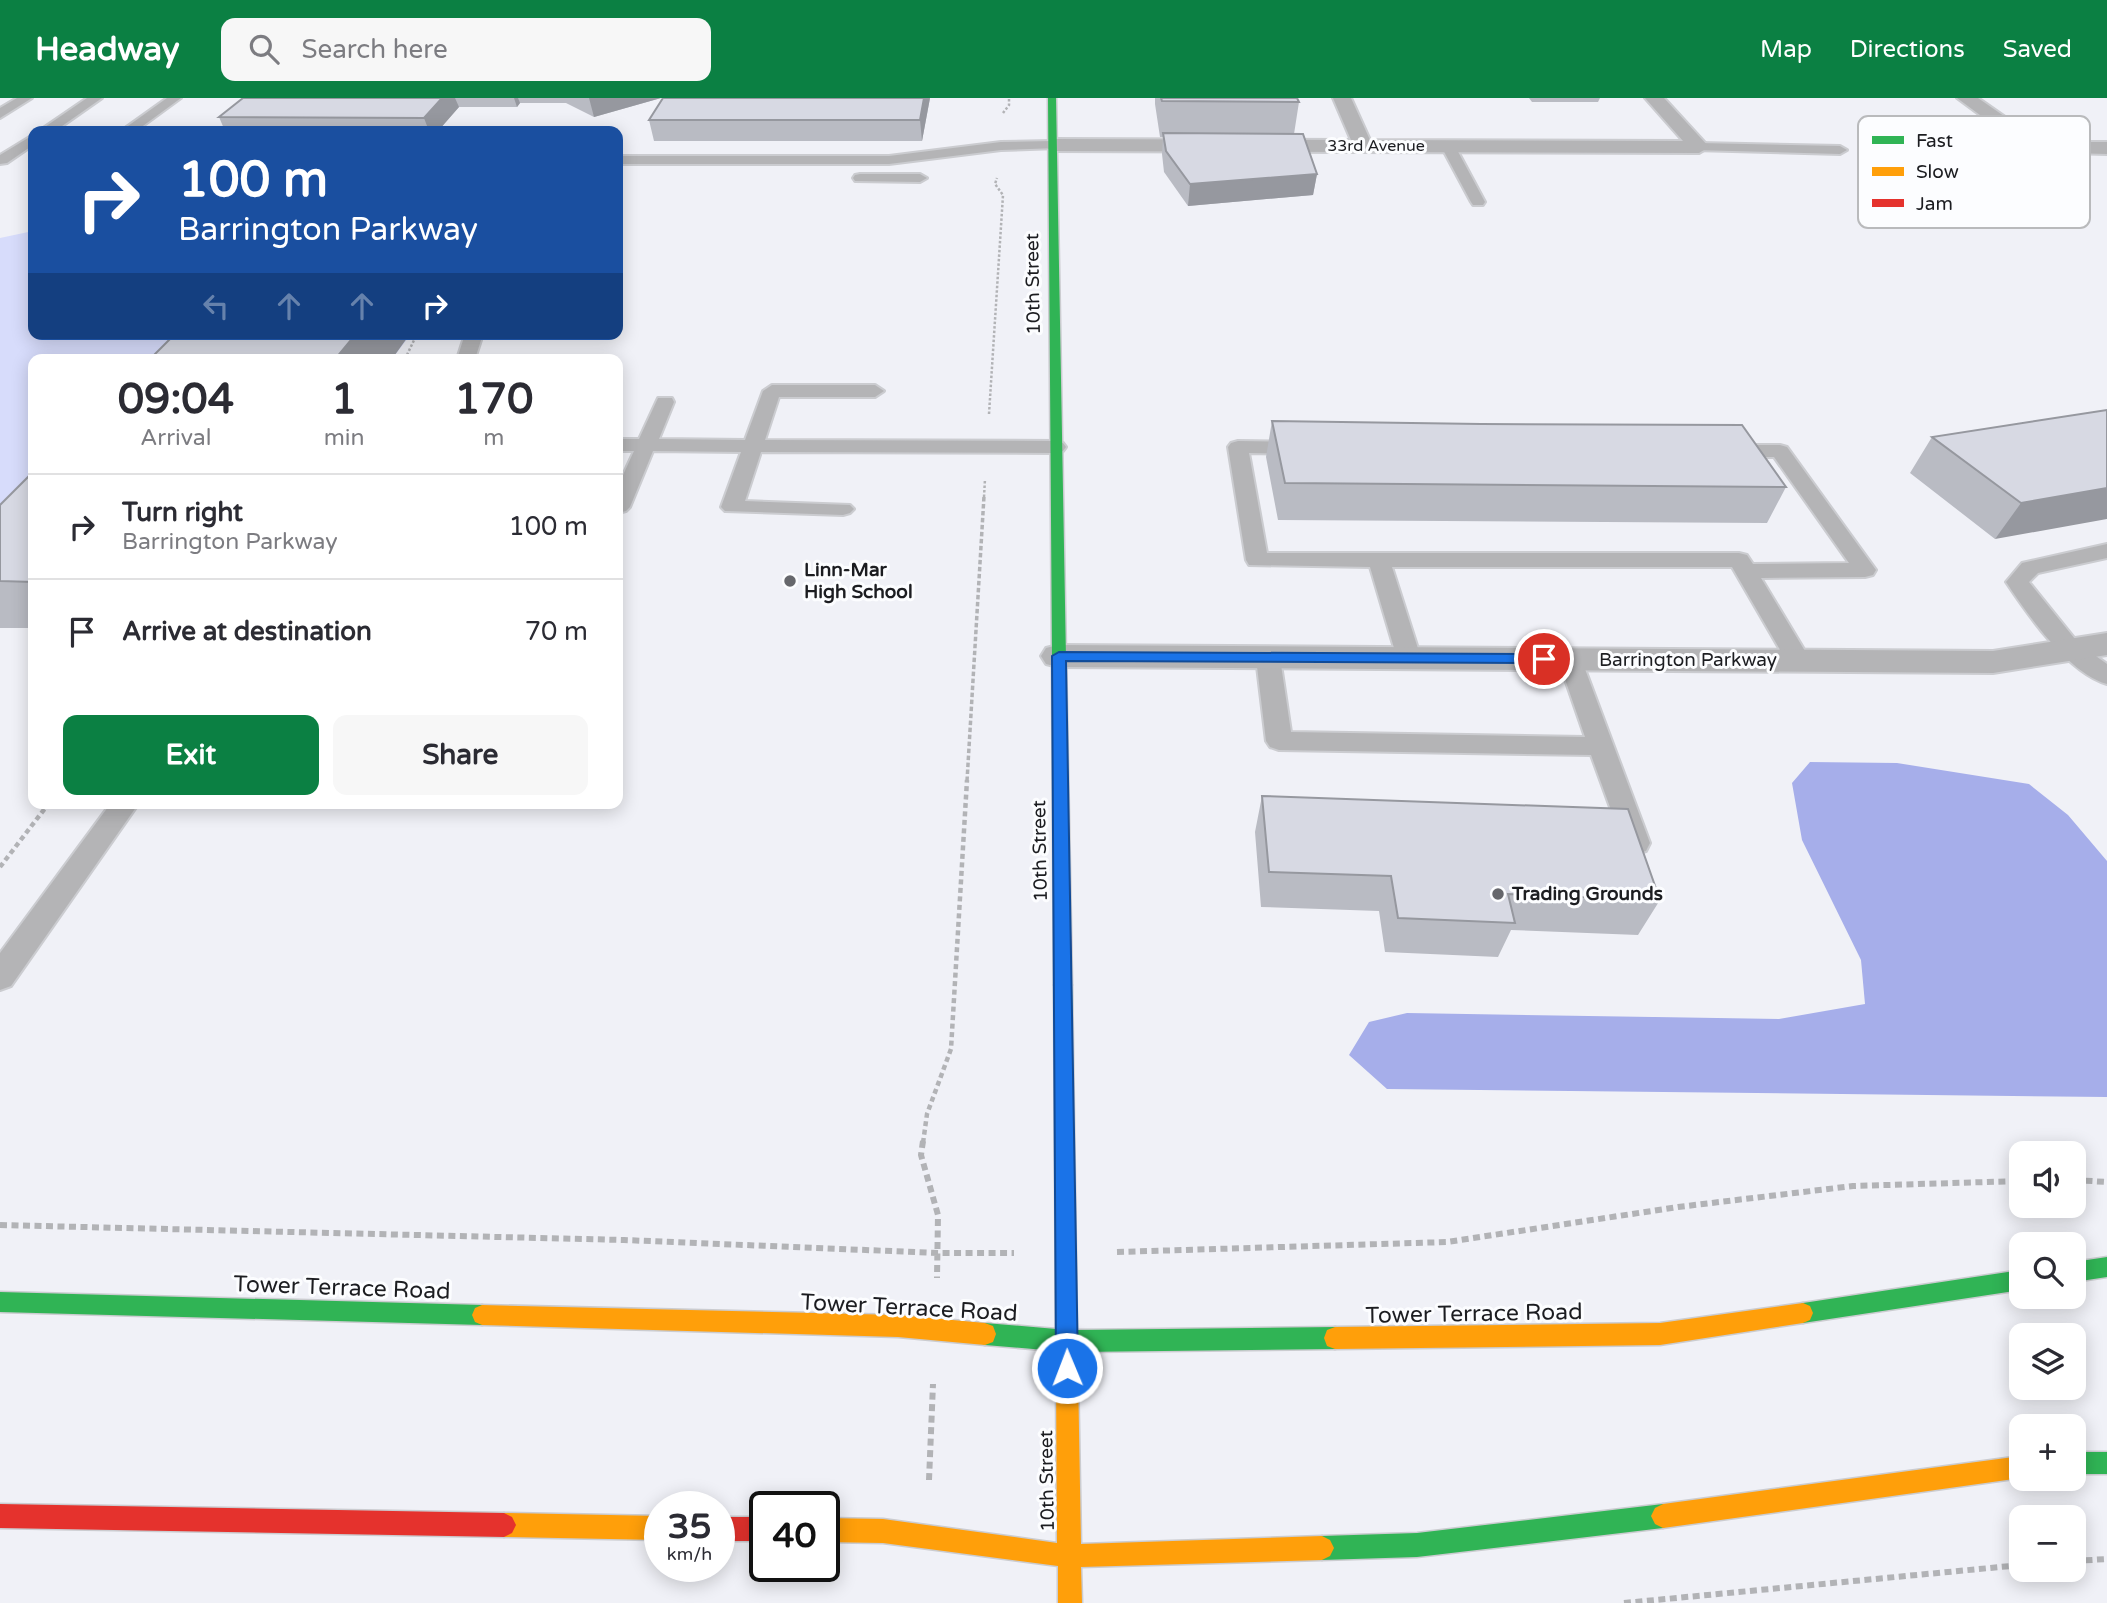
<!DOCTYPE html>
<meta charset="utf-8">
<style>
body{margin:0;font-family:"Varela Round",sans-serif;background:#f7f7f7;color:#2b2b33;height:100vh;display:flex;flex-direction:column;font-size:26px;white-space:nowrap}
*{box-sizing:border-box;margin:0}
p{font-size:23px;color:#7c7c81}
.icon{flex:none;width:38px;height:38px;fill:none;stroke:currentColor;stroke-width:2;stroke-linecap:round;stroke-linejoin:round}
.map{position:relative;flex:1;overflow:hidden}
.side{position:absolute;left:28px;top:256px;width:595px;height:455px;display:flex;flex-direction:column;background:#fff;border-radius:14px;box-shadow:0 4px 18px #0003}
.side>*{flex:none}
.guide{position:absolute;left:28px;top:28px;width:595px;height:214px;border-radius:14px;box-shadow:0 4px 18px #0003;background:#1a4fa0;color:#fff;overflow:hidden}
.controls{position:absolute;left:2009px;top:1043px;display:grid;gap:14px}
.controls a{display:grid;place-items:center;width:77px;height:77px;border-radius:14px;background:#fff;box-shadow:0 4px 18px #0003;font-size:35px}
.speed{position:absolute;left:644px;top:1393px;display:flex;gap:14px;font-size:35px;font-weight:700;text-align:center}
.speed>*{display:grid;place-content:center;width:91px;height:91px;border-radius:50%;background:#fff;box-shadow:0 4px 18px #0003;line-height:1}
.speed small{font-size:18px;font-weight:400}
.speed .limit{border:4px solid #111;border-radius:10px;background:#fff;color:#111}
.pin{position:absolute;display:grid;place-items:center;width:60px;height:60px;color:#fff;margin:-30px;border:4px solid #fff;border-radius:50%;box-shadow:0 2px 7px #0007}
.me{position:absolute;width:77px;margin:-38px;rotate:359deg;stroke-linejoin:round;filter:drop-shadow(0 0 5px #0008)}
.turn{display:flex;align-items:center;gap:24px;height:147px;padding:0 35px;font-size:32px}
.turn .icon{width:91px;height:91px;stroke-width:2.5}
.turn b{display:block;font-size:49px;line-height:60px}
.lanes{display:flex;align-items:center;height:66px;padding:0 35px;background:#0003;justify-content:center;gap:35px;direction:ltr}
.lanes .off{opacity:.35}
.eta{display:flex;justify-content:space-evenly;align-items:center;height:119px;text-align:center}
.eta b{font-size:42px;font-weight:700;line-height:49px}
.primary-button{display:flex;gap:14px;margin-top:auto;padding:14px 35px}
.primary-button a{flex:1;height:80px;border-radius:14px;background:#0b8043;color:#fff;font-size:28px;font-weight:700;line-height:80px;text-align:center}
.primary-button a+a{background:#f7f7f7;color:#2b2b33}
ul{padding:0;list-style:none}
li{display:flex;align-items:center;gap:21px;height:105px;padding:0 35px;border-top:2px solid #e1e1e2}
li div{flex:1}
li b{display:block;font-size:26px}
li em{font-style:normal}
header{display:flex;align-items:center;gap:42px;box-sizing:border-box;height:98px;padding:0 35px;background:#0b8043;color:#fff}
header strong{font-size:33px}
nav{display:flex;gap:38px;margin-inline-start:auto;font-size:24px}
.search{width:490px;height:63px;background:#f7f7f7;display:flex;align-items:center;gap:18px;box-sizing:border-box;padding:0 24px;border-radius:14px;color:#7c7c81;font-size:26px}
.map>svg:first-child{display:block}
.green{fill:#d7dcfb}
.water{fill:#a6aeea}
.lines{fill:none;stroke-linecap:round;stroke-linejoin:round}
.lane-casing{stroke:#cbccd0;stroke-width:4}
.street-casing{stroke:#cbccd0;stroke-width:4}
.fast-casing{stroke:#cbccd0;stroke-width:3}
.slow-casing{stroke:#cbccd0;stroke-width:3}
.jam-casing{stroke:#cbccd0;stroke-width:3}
.path-far3{stroke:#b2b3b6;stroke-width:2.5;stroke-dasharray:2.5 2;stroke-linecap:butt}
.path-far2{stroke:#b2b3b6;stroke-width:3.5;stroke-dasharray:4.5 2.5;stroke-linecap:butt}
.path-far1{stroke:#b2b3b6;stroke-width:4.5;stroke-dasharray:5 3.5;stroke-linecap:butt}
.path{stroke:#b2b3b6;stroke-width:6;stroke-dasharray:7 4.5;stroke-linecap:butt}
.lane{fill:#b4b4b6;fill-rule:evenodd}
.street{fill:#b4b4b6;fill-rule:evenodd}
.fast{fill:#30b455;fill-rule:evenodd}
.slow{fill:#ff9f0a;fill-rule:evenodd}
.jam{fill:#e5322d;fill-rule:evenodd}
.wall{fill:#b9bbc3}
.shaded-wall{fill:#96989f}
.building{fill:#d7d9e3;stroke:#96989f;stroke-width:2}
.route{fill:#1a73e8;stroke:#114b97;stroke-width:2}
.poi-dot{fill:#66676c;stroke:#fcfdff;stroke-width:2.5}
.labels{text-anchor:middle;dominant-baseline:central;stroke-width:6;stroke-linejoin:round;paint-order:stroke}
.far-street-label{font-size:16px;fill:#1c1d21;stroke:#fcfdff}
.street-label{font-size:19px;fill:#1c1d21;stroke:#fcfdff}
.poi-label{font-size:19px;font-weight:bold;fill:#1c1d21;stroke:#fcfdff;text-anchor:start}
.near-street-label{font-size:23px;fill:#1c1d21;stroke:#fcfdff}
.key{fill:#fcfdff;stroke:#b9babc;stroke-width:2}
.key-label{font-size:19px;fill:#1c1d21}
</style>
<header>
<strong>Headway</strong>
<div class="search"><svg class="icon" aria-label="search" viewBox="0 0 24 24"><circle cx="10" cy="10" r="6"/><path d="M15 15l6 6"/></svg>Search here</div>
<nav><a>Map</a><a>Directions</a><a>Saved</a></nav>
</header>
<div class="map">
<svg width="2107" height="1505" viewBox="0 0 2107 1505">
<rect width="100%" height="100%" fill="#f0f1f7"/>
<path class="green" d="M33,133V236H411L392,261H33V530H0V140Z"/>
<path class="water" d="M1810,664L1897,665L2029,686L2068,717L2107,763V999L1387,991L1349,957L1369,924L1407,915L1779,921L1865,906L1861,862L1802,742L1792,685Z"/>
<g class="lines">
<g class="lane-casing">
<path id="lane" d="M17,0H32L0,20V10Z
M87,0H102L55,33H39Z
M167,0H181L136,33H121Z
M33,37V47L7,65L0,66V57Z
M1052,43L1057,44V50L1001,52L889,66H618V58H889L1001,44Z
M1448,44L1455,48L1485,104L1483,107H1473L1471,104L1441,48Z
M1699,45L1840,48L1847,52L1840,56L1694,52V46Z
M860,76H920L927,80L920,84L855,83L853,80L855,77Z
M465,236H483L475,261H457Z
M772,287H875L884,293L875,299H779L765,342L1056,343L1063,345L1066,349L1063,353L1056,355L761,354L745,403L850,407L854,411L850,415L843,417L725,413L721,409L741,354L653,353L630,409L626,413L618,415V388L634,353H618V341H639L658,300H672L674,304L659,341L745,342L763,293Z
M1238,343L1305,344L1312,346L1315,350L1312,354L1305,356L1249,355L1267,455H1739L1747,457L1753,466L1849,465L1774,359H1724L1717,357L1714,353L1717,349L1724,347H1780L1787,349L1876,472L1873,477L1865,479L1761,480L1811,563L1808,569L1799,571L1790,569L1732,469H1392L1421,560L1418,566L1409,568L1400,566L1397,560L1370,469L1249,467L1246,462L1228,349L1231,345Z
M2107,446V460L2038,475L2029,484L2079,546L2107,566V586C2068,575 2028,517 2006,484L2022,465Z
M1268,552L1277,554L1280,560L1291,634L1585,639L1558,561L1561,555L1570,553L1579,555L1650,745L1646,753L1636,756L1626,753L1591,657L1279,652L1270,649L1266,643L1256,560L1259,554Z
M111,705H139L11,888L0,892V855Z"/>
</g>
<g class="street-casing">
<path id="street" d="M1333,0H1351L1370,42L1683,43L1645,0H1664L1709,49L1699,55L1052,53L1042,47L1052,41L1351,42Z
M1957,0H1978L2041,44H2107V56L2030,54Z
M2107,535V557L1993,575L1058,569L1046,566L1041,558L1046,550L1058,547L1993,553Z"/>
</g>
<g class="fast-casing">
<path id="fast" d="M1048,0H1056L1066,561L1059,565L1052,561Z
M1063,880L1069,882L1072,887L1077,1232L1335,1229L1343,1232L1346,1240L1343,1248L1335,1251L1077,1254L1078,1275L1075,1283L1067,1286L1059,1283L1056,1275V1253L985,1247L977,1244L974,1236L977,1228L985,1225L1056,1231L1054,887L1057,882Z
M2107,1159V1179L2074,1184V1164Z
M2021,1172V1192L1803,1225L1796,1222L1793,1215L1796,1208L1803,1205Z
M0,1194L482,1207L489,1210L492,1217L489,1224L482,1227L0,1214Z
M2074,1354H2107V1376H2074Z
M1663,1406L1671,1410L1675,1418L1671,1426L1663,1430L1417,1459L1322,1462L1314,1458L1310,1450L1314,1442L1322,1438L1417,1435Z"/>
</g>
<g class="slow-casing">
<path id="slow" d="M1803,1205L1810,1208L1813,1215L1810,1222L1803,1225L1660,1247L1335,1251L1327,1248L1324,1240L1327,1232L1335,1229L1660,1225Z
M482,1207L898,1217L985,1225L993,1228L996,1236L993,1244L985,1247L898,1239L482,1227L475,1224L472,1217L475,1210Z
M1067,1264L1075,1267L1078,1275L1081,1446L1322,1438L1330,1442L1334,1450L1330,1458L1322,1462L1081,1469L1082,1505H1058V1468L883,1445L824,1444V1420L883,1421L1057,1445L1056,1275L1059,1267Z
M2021,1358V1380L1663,1430L1655,1426L1651,1418L1655,1410L1663,1406Z
M504,1415L660,1418V1442L504,1439L496,1435L492,1427L496,1419Z"/>
</g>
<g class="jam-casing">
<path id="jam" d="M1059,557L1066,561L1072,887L1069,892L1063,894L1057,892L1054,887L1052,561Z
M0,1406L504,1415L512,1419L516,1427L512,1435L504,1439L0,1430Z
M719,1419H765V1443H719Z"/>
</g>
<path class="path-far3" d="M1003,15L1009,7V0
M405,261L417,236
M989,316L1003,97L995,86L997,80
M984,399L985,381"/>
<path class="path-far2" d="M967,683L984,398"/>
<path class="path-far1" d="M0,769L49,705
M923,1045L927,1016L951,951L967,682"/>
<path class="path" d="M923,1043L921,1057L938,1117L937,1180
M2074,1082L2107,1084
M0,1127L624,1142L938,1155H1014
M1117,1154L1447,1144L1678,1109L1853,1088L2021,1083
M929,1382L933,1286
M2074,1463L2107,1461
M1624,1505L2021,1467"/>
<use href="#lane" class="lane"/>
<use href="#street" class="street"/>
<use href="#fast" class="fast"/>
<use href="#slow" class="slow"/>
<use href="#jam" class="jam"/>
</g>
<path class="wall" d="M243,0H661L594,19L566,5H520L517,9H459L438,33H225L219,19Z
M930,0L922,43H654L649,22Z
M1155,0H1297L1299,4L1294,36L1317,76L1313,97L1188,108L1164,74L1162,56L1163,39H1160L1155,6Z
M1529,0H1600L1598,4H1532Z
M2107,312L1995,441L1910,375L1932,339Z
M1272,323L1786,389L1767,425L1278,422L1266,359Z
M33,374V530H0V407Z
M1262,698L1660,802L1638,837L1511,832L1498,859L1385,854L1379,813L1261,809L1255,734Z"/>
<path class="shaded-wall" d="M442,0H455L459,9L438,33H429L424,20Z
M514,0H518L520,5L517,9Z
M589,0H661L594,19Z
M924,0H930L922,43L920,22Z
M1317,76L1313,97L1188,108L1190,86Z
M356,236H410L392,261H337L336,260Z
M2107,390V421L1995,441L2021,405Z"/>
<path class="building" d="M243,0H442L424,20L219,19Z
M663,0H924L920,22H649Z
M1161,0H1297L1299,4L1162,3Z
M1163,35L1303,36L1317,76L1190,86L1166,53Z
M175,236H356L336,260H345L344,261H150Z
M2107,312V390L2021,405L1932,339Z
M1272,323L1481,326L1742,327L1786,389L1285,385Z
M33,374V484L0,483V407Z
M1262,698L1628,711L1660,802L1508,796L1515,825L1398,820L1391,778L1269,774Z"/>
<path class="route" d="M1059,554L1544,556L1550,561L1544,565L1066,563L1078,1270L1075,1278L1067,1281L1059,1278L1056,1270L1052,558Z"/>
<g class="poi-dot">
<circle cx="790" cy="483" r="7"/>
<circle cx="1498" cy="796" r="7"/>
</g>
<g class="labels">
<g class="far-street-label">
<text x="1376" y="48">33rd Avenue</text>
</g>
<g class="street-label">
<text transform="translate(1033 186) rotate(-91)">10th Street</text>
<text x="1688" y="562">Barrington Parkway</text>
<text transform="translate(1040 753) rotate(-91)">10th Street</text>
<text transform="translate(1047 1383) rotate(-91)">10th Street</text>
</g>
<g class="poi-label">
<text x="804" y="472">Linn-Mar<tspan x="804" dy="22">High School</tspan></text>
<text x="1512" y="796">Trading Grounds</text>
</g>
<g class="near-street-label">
<text transform="translate(342 1190) rotate(2)">Tower Terrace Road</text>
<text transform="translate(909 1210) rotate(3)">Tower Terrace Road</text>
<text transform="translate(1474 1216) rotate(-1)">Tower Terrace Road</text>
</g>
</g>
<rect x="1858" y="18" width="232" height="112" rx="10" class="key"/>
<rect x="1872" y="38" width="32" height="8" fill="#30b455"/>
<rect x="1872" y="69" width="32" height="9" fill="#ff9f0a"/>
<rect x="1872" y="101" width="32" height="8" fill="#e5322d"/>
<g class="key-label">
<text x="1916" y="49">Fast</text>
<text x="1916" y="80">Slow</text>
<text x="1916" y="112">Jam</text>
</g>
</svg>
<div class="controls">
<a><svg class="icon" aria-label="sound" viewBox="0 0 24 24"><path d="M4 9h4l5-4v14l-5-4H4zM17 9q2 3 0 6"/></svg></a>
<a><svg class="icon" aria-label="search" viewBox="0 0 24 24"><circle cx="10" cy="10" r="6"/><path d="M15 15l6 6"/></svg></a>
<a><svg class="icon" aria-label="layers" viewBox="0 0 24 24"><path d="M12 4l9 5-9 5-9-5zM3 14l9 5 9-5"/></svg></a>
<a>+</a>
<a>−</a>
</div>
<div class="speed"><div>35<small>km/h</small></div><div class="limit">40</div></div>
<div class="pin" style="left:1544px;top:561px;background:#d93025"><svg class="icon" aria-label="arrive" viewBox="0 0 24 24"><path d="M6 21V4h12l-3 4 3 4H6"/></svg></div>
<svg class="me" style="left:1067px;top:1270px" viewBox="-20 -20 40 40"><circle r="17" fill="#1a73e8" stroke="#fff" stroke-width="3"/><path d="M0-11L8 9 0 5-8 9z" fill="#fff"/></svg>
<div class="guide">
<div class="turn"><svg class="icon" aria-label="right" viewBox="0 0 24 24"><path d="M7 20v-9h11M14 6l5 5-5 5"/></svg><div><b>100 m</b>Barrington Parkway</div></div>
<div class="lanes"><svg class="icon off" aria-label="left" viewBox="0 0 24 24"><path d="M17 20v-9H6M10 6l-5 5 5 5"/></svg><svg class="icon off" aria-label="ahead" viewBox="0 0 24 24"><path d="M12 20V5M6 11l6-6 6 6"/></svg><svg class="icon off" aria-label="ahead" viewBox="0 0 24 24"><path d="M12 20V5M6 11l6-6 6 6"/></svg><svg class="icon" aria-label="right" viewBox="0 0 24 24"><path d="M7 20v-9h11M14 6l5 5-5 5"/></svg></div>
</div>
<section class="side">
<div class="eta">
<div><b>09:04</b><p>Arrival</p></div>
<div><b>1</b><p>min</p></div>
<div><b>170</b><p>m</p></div>
</div>
<ul>
<li><svg class="icon" aria-label="right" viewBox="0 0 24 24"><path d="M7 20v-9h11M14 6l5 5-5 5"/></svg><div><b>Turn right</b><p>Barrington Parkway</p></div><em>100 m</em></li>
<li><svg class="icon" aria-label="arrive" viewBox="0 0 24 24"><path d="M6 21V4h12l-3 4 3 4H6"/></svg><div><b>Arrive at destination</b></div><em>70 m</em></li>
</ul>
<div class="primary-button"><a>Exit</a><a>Share</a></div>
</section>
</div>
